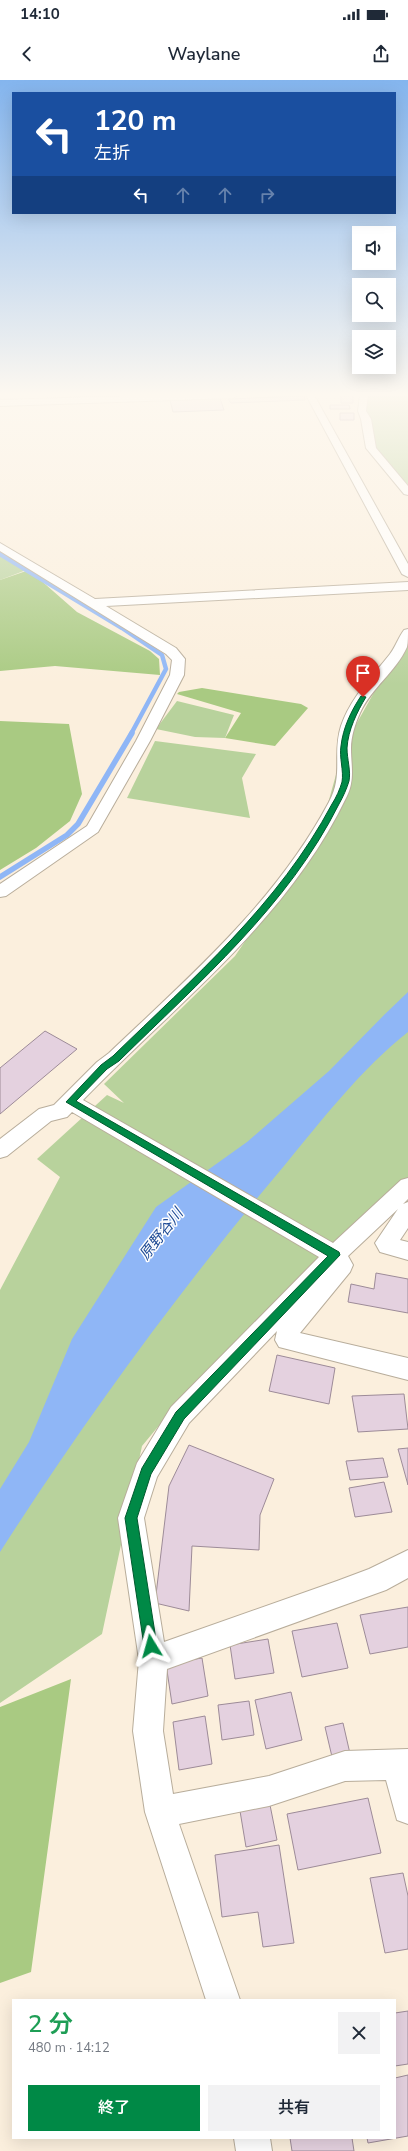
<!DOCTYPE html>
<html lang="ja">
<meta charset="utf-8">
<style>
body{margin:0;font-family:"Nunito Sans","Noto Sans JP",sans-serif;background:#f2f2f3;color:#1f2937;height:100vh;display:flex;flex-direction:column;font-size:15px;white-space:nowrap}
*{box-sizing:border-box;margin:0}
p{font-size:13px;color:#747a83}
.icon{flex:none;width:22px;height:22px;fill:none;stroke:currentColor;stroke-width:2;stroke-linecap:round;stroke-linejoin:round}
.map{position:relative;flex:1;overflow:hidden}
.side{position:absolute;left:12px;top:1919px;width:384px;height:140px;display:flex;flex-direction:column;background:#fff;border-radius:0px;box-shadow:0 4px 16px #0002}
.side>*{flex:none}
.hud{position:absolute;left:12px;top:12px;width:384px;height:122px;border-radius:0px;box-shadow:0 4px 16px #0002;background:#1a4fa0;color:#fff;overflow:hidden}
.fabs{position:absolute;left:352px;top:146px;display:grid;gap:8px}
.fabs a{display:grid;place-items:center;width:44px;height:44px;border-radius:0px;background:#fff;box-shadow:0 4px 16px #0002;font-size:20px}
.pin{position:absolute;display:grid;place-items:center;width:34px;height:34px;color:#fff;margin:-41px -17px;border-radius:50% 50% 50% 0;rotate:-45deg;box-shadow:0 0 4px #0007}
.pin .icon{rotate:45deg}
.me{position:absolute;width:44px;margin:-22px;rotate:352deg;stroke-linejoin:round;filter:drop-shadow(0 0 3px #0008)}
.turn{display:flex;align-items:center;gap:14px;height:84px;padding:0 16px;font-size:18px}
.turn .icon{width:52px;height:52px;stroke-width:2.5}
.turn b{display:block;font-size:28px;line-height:34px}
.lanes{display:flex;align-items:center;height:38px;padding:0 16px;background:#0003;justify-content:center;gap:20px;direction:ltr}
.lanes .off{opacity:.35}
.round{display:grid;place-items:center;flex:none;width:42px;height:42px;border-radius:0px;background:#f2f2f3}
.overview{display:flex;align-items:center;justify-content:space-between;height:68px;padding:0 16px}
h1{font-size:24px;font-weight:600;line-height:30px;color:#1e9e55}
.button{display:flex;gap:8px;margin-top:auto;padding:8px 16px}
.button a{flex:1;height:46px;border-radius:0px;background:#008946;color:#fff;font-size:16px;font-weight:600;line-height:46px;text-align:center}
.button a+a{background:#f2f2f3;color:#1f2937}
.status{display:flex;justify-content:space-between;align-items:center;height:28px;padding:0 20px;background:#fff;direction:ltr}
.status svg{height:11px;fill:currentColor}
header{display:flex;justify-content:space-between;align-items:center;height:52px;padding:0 16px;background:#fff;font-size:18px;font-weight:600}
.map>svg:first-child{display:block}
.green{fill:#b8d29c}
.forest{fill:#a9ca82}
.water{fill:#8fb6f6}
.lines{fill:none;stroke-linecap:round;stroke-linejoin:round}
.stream-far1{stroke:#8fb6f6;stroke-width:4.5}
.stream{stroke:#8fb6f6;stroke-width:5.5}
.building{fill:#e4d1df;stroke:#9d8b98}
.street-casing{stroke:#b8ad9b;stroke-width:2}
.street{fill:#fff;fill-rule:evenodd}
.route{fill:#008946;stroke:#00592e}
.labels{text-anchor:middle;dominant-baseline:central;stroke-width:3;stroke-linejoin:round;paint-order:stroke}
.water-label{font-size:15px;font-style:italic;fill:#214d97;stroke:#fefefe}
</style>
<div class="status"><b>14:10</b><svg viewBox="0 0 49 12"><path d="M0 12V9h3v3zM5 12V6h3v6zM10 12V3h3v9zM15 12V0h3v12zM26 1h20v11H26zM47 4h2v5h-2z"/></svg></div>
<header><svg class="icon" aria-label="back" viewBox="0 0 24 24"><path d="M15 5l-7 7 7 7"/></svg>Waylane<svg class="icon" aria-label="share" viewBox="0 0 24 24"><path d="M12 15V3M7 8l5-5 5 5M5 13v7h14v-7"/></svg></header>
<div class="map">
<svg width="408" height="2071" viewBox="0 0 408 2071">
<rect width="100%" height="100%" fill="#fbefdd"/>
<path class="green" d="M364,315H408V411L371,366L362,331Z
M0,472L29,489L0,500Z
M408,558V1099L171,1331L142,1366L102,1554L0,1623V1210L60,1097L37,1079L107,1015L124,1023L104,1004L235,876L320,752L344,666L396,573Z
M177,621L234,635L225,658L195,657L156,649Z
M155,661L256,674L242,698L250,738L127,718Z"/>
<path class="forest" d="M29,490L77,532L150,571L159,579L160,595L55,586L0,591V500Z
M202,608L301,624L308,628L275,666L225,658L241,633L177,614L179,612Z
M0,641L69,644L82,714L70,741L36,768L0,790Z
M71,1599L31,1892L0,1903V1627Z"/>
<path class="water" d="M408,912V952C362,988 321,1041 284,1086C181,1208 86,1338 0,1472V1409L29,1362L72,1259L156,1127L247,1062L329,991L385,934Z"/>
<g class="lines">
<path class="stream-far1" d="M0,474L122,548L162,575L166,589L131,654"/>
<path class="stream" d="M0,797L67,755L78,744L132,653"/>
</g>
<path class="building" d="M341,315H353V323H341Z
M304,316L305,320L231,323L228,319Z
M220,318L224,330L173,332L170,320Z
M330,325H349L350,329H330Z
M340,333H354V340H340Z
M45,951L77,969L0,1034V988Z
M376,1193L408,1199V1233L348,1222L351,1204L374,1209Z
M277,1275L335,1288L329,1324L269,1311Z
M404,1314L408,1349L358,1352L352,1316Z
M189,1365L274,1399L260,1435L259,1470L192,1466L189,1531L155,1523L169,1406Z
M408,1368V1405L398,1369Z
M383,1378L388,1397L350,1400L346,1381Z
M384,1402L392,1432L355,1437L349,1408Z
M408,1527V1567L370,1574L360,1535Z
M337,1543L348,1588L302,1597L292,1551Z
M268,1559L274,1593L235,1599L230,1565Z
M202,1578L208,1616L172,1624L166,1584Z
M291,1612L302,1660L266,1669L255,1620Z
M249,1621L254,1655L222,1660L218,1625Z
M205,1636L212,1684L179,1690L173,1642Z
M343,1643L351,1678L333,1681L325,1647Z
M368,1718L381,1773L298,1790L287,1734Z
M270,1725L277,1760L246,1767L240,1731Z
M279,1765L294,1863L263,1867L258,1832L222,1837L215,1775Z
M403,1793L408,1816V1869L385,1873L370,1798Z
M408,1931V1984L395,1986V1933Z
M408,1995V2056L368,2063L367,2058H395V1998Z
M290,2058H352L354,2071H292Z"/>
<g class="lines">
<g class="street-casing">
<path id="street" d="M162,315H237L233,318L0,326V320Z
M306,315H314L408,484V497L402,494Z
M360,315H368L366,331L371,339L376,368L408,406V415L404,414L366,368L361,339L358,331Z
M0,463L95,519L408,502V510L106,526L176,568L185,579L184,595L150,661L98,752L6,816L0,817V804L87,746L136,661L170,595L172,580L166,574L0,471Z
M408,549C408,555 408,562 407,567C396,592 371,608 360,633C355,644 351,657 351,668C351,686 355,699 347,716C288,840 176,924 83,1020L333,1163L401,1100L408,1098V1119L403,1124L408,1122V1148L400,1160L408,1162V1180L380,1172L375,1163L398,1129L348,1176L353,1185L350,1192L300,1253L408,1278V1300L279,1267L275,1260L277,1251L189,1343L157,1397L144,1438L164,1562L337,1501L369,1489L408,1470V1498L386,1510L167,1589L163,1651L173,1714L269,1696L345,1671L408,1669V1744L397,1740L386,1700L345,1701L269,1726L179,1744L240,1920H206L145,1732L133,1651L139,1580L118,1438L137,1383L171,1327L319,1177L72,1032L67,1037L51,1041L7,1076L0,1078V1059L39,1029L54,1025L97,982L109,973C190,896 276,822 329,722C344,694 332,674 341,646C351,617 372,597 390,574C396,566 398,558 404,550Z
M234,2058H270L272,2071H236Z"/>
</g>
<use href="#street" class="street"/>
</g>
<linearGradient id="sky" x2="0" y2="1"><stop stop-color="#84b5ee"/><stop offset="0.52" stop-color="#fdf8f0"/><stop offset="1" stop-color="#fdf8f0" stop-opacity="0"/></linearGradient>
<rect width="408" height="605" fill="url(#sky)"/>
<path class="route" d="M361,616L366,617C357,632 348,650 347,668C347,679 351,691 349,701C347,708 343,717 339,724C288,826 199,902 119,981L107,989L76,1021L339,1172L340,1175L184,1339L151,1394L137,1438L157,1566L155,1570L151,1572L146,1570L144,1566L125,1438L142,1388L176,1332L328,1176L66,1022L101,985L113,976C193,898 279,824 332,724C336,718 340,709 342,702C344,691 339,677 341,666C343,648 351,631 361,616Z"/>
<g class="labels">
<g class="water-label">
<text transform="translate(161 1154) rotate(-52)">原野谷川</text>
</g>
</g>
</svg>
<div class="fabs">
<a><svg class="icon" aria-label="sound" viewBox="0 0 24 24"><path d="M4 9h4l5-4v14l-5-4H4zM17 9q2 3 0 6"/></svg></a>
<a><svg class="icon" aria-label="search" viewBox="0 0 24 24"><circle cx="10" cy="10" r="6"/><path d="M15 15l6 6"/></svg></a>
<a><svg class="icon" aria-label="layers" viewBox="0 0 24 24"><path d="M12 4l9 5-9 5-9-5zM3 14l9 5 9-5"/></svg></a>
</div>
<div class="pin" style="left:363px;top:617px;background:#d93025"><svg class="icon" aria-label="arrive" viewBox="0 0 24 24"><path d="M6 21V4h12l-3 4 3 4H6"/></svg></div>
<svg class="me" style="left:151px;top:1566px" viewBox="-20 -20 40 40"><path d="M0-17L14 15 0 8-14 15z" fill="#008946" stroke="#fff" stroke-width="4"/></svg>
<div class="hud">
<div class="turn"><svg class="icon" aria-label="left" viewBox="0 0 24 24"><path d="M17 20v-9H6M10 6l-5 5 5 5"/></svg><div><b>120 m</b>左折</div></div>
<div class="lanes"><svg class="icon" aria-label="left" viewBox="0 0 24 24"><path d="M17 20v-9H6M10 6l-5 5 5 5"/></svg><svg class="icon off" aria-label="ahead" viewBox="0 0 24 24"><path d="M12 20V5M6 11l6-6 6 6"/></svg><svg class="icon off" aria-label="ahead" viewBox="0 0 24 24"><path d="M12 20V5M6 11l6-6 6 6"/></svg><svg class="icon off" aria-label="right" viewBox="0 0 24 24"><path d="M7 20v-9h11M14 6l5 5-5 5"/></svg></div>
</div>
<section class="side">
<div class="overview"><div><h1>2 分</h1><p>480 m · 14:12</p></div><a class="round"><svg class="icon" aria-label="close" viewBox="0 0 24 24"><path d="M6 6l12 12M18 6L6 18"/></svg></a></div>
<div class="button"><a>終了</a><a>共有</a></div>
</section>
</div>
